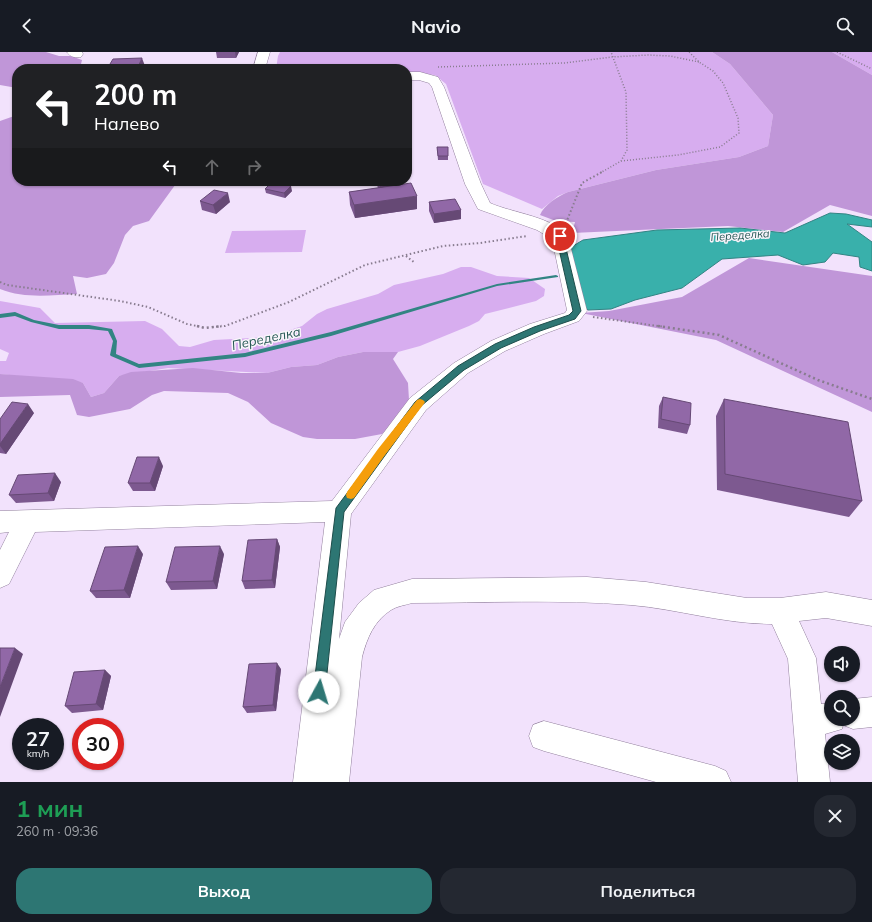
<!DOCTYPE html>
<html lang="ru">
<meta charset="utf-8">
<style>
body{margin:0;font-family:Mulish,sans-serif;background:#242831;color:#f1f3f6;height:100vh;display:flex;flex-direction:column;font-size:15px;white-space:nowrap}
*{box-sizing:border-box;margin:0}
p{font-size:13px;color:#9ea1a6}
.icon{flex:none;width:22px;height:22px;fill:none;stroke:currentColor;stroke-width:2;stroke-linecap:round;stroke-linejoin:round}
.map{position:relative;height:730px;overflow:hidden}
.details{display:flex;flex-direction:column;background:#171b24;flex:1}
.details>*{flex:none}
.hud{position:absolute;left:12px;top:12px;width:400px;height:122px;border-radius:16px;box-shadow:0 1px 3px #0004;background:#202124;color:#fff;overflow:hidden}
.tools{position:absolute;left:824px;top:594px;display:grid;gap:8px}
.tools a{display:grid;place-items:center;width:36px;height:36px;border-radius:50%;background:#171b24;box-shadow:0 1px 3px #0004;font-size:20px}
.speed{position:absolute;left:12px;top:666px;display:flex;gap:8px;font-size:20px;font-weight:700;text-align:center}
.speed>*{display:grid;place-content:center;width:52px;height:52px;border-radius:50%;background:#171b24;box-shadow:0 1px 3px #0004;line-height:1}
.speed small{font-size:10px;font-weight:400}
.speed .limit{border:6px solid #d22;background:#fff;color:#111}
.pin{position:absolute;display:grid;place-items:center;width:34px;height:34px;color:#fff;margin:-17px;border:2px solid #fff;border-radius:50%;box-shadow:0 1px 4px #0007}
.me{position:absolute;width:44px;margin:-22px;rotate:6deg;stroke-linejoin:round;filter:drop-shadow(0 0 3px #0008)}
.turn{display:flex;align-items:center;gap:14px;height:84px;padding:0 16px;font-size:18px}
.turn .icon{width:52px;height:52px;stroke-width:2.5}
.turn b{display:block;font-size:28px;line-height:34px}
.lanes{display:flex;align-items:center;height:38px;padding:0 16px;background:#0003;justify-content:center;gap:20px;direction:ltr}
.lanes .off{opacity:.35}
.round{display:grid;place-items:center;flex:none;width:42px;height:42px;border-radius:16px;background:#242831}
.summary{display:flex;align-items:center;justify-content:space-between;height:68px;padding:0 16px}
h1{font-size:24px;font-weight:700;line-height:30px;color:#1e9e55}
.action{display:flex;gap:8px;margin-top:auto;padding:8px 16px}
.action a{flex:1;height:46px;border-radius:16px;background:#2d7673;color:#fff;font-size:16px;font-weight:700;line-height:46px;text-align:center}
.action a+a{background:#242831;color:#f1f3f6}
header{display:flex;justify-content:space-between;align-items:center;height:52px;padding:0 16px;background:#171b24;font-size:18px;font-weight:700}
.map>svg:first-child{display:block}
.green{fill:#d7adef}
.forest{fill:#c096d8}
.water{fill:#39b0ab;stroke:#328483}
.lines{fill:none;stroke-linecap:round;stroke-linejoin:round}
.stream{fill:#328483;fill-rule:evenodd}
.minor-casing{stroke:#92809d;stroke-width:1}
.path-far2{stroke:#887c8f;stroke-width:1.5;stroke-dasharray:1 2;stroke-linecap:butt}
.path-far1{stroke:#887c8f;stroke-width:2;stroke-dasharray:1.5 2.5;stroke-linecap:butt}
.path{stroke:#887c8f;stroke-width:2.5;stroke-dasharray:2 3;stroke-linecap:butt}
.minor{fill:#fff;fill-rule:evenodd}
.wall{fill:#7d5990}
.shaded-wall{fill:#664975}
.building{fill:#9168a7;stroke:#664975}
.route{fill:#2d7673;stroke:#1d4d4b}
.slow{fill:#f59e0b}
.labels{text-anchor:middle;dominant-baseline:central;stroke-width:3;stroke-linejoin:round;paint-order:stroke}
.far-water-label{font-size:11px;font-style:italic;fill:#255754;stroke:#f9f5fb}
.water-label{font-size:13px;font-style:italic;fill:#255754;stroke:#f9f5fb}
</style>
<header><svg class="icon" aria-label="back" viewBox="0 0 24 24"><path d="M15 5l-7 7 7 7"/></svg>Navio<svg class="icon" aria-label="search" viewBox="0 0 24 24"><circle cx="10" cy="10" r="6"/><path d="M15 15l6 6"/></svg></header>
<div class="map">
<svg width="872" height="730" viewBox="0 0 872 730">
<rect width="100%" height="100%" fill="#f2e2fc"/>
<path class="green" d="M280,0H712L730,12L773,63L768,94L739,105L656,118L568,140L558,144L542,157L483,132L446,32L435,23L407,21V17H276L278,4Z
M832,0H872V23Z
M306,178L302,200L225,201L232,179Z
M461,215H471L497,224L529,226L545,237L544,244L536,249L485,262L479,269L469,274L420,294L398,300H363L338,305L317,313L291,315L267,321L168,316L119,324L104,341L91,345L83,331L0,322V309H6L9,301L0,297V249L40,256L55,271L145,269L162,277L179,294L190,295L214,288L269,285L302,274L317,262L327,257L378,242L394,233L443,222Z"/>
<path class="forest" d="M0,0H46L59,4H71L82,8L81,12L99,17H17V36L0,33Z
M712,0H832L872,23V164L830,153L783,180L728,174L572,181L575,170L556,169L540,163C544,153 558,144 568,140L656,118L739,105L768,94L773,63L730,12Z
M17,63V129H178L149,169L133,174L125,183L114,211L106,222L87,226L73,224L77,242C51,243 25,247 0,237V69Z
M749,206L872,224V360L716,288L581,261L609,259L682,245Z
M363,300H398L393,307L408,331L409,348L391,374L382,382L355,387H317L303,385L271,371L248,350L228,341L164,339L152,343L130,357L89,365L77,363L70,343L0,345V322L73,327L83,331L91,345L104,341L119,324L131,320L193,316L241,321H267L291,315L317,313L338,305Z"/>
<path class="water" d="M830,161L846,162L872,168V175L847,172L872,190V219L860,215L859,205L833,201L825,210L803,213L778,203L722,207L682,236L635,248L611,257L588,258L579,248L568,197L583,188L657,178L740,176L785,181Z"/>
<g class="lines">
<path class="stream" d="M556,223L558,224V225L497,234L331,284L245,305L139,316L111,304L110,303L113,289L108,279L89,277H59L31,270L15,264L0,266V262L15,260L34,268L59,273H89L112,277L117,289L116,302L139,312L245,301L331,280L497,232Z"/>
<g class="minor-casing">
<path id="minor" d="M67,0H82L83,2L81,5C76,6 70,5 67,0Z
M258,0H270L265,17H253Z
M407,20H420L438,25L444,35L481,132L490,151C512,161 555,165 568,185L587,259L579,269L544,282L505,299L468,321L426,358L351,462L339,587L345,570L359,551L374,538L412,527L587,525L646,530L747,546H780L826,540L872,548V574L826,566L799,569L816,606L821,652L831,651V667H853V647L872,645V675L853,677L843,673L842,677L825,682L830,730H798L788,607L772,572C724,572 678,557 631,553C558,547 485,551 412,551C406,553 397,554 391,558C374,569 367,586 362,605L349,730H293L325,470L35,480L9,532L0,536V498L9,480L0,481V459L332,449L410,346L454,311L491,289L530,272L565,261L567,258L552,187L537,178L478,157L465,132L432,35L429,31L419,28H407Z
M544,669L715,714L726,719L731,730H656L544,699L533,695L529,684L533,673Z"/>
</g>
<path class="path-far2" d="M837,0L872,17
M438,15L564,11L612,5L648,3L670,4L699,10
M621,109L678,103L720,95L739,81L738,66L723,31L713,19L699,10L689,0
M600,121L621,109L627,98L626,40L611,0"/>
<path class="path-far1" d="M566,171L582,131L602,120
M406,204L415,211
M0,230L7,233L120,249L148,255L187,272L202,275
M593,265L665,275
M212,275L225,274L289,250L365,213L443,194L480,191L527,184"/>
<path class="path" d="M197,274L205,276L222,274
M658,274L719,283L818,328L872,347"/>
<use href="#minor" class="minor"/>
</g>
<path class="wall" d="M216,0H239L236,6H217Z
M407,68L410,79L411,87H407Z
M437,95L448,104V108H438Z
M377,129H402L417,157L355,166L350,153L349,140L378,136L377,133Z
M265,137L292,139L285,146L266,141Z
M200,149L230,150L216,162L202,158Z
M429,150L461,158V167L434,171L429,159Z
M663,345L690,373L687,382L658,376L659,354Z
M724,347L862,449L849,465L717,438L716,364Z
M34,361L6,402L0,401V367Z
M163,414L155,439H133L128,431Z
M61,430L54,449L16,451L9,443Z
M277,487L280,495L275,536L245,537L242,529Z
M143,502L130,546H96L90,539Z
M224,502L217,537L171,538L166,530Z
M281,617L276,659L247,661L243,655Z
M105,618L111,624L103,658L72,661L65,654Z"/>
<path class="shaded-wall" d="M235,0H239L236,6Z
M142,6L145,14L143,17H137Z
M291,134L292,139L285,146L284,141Z
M228,141L230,150L216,162L213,153Z
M417,144V157L355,166L354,153Z
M461,158V167L434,171V162Z
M28,352L34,361L6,402L0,394V392Z
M159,405L163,414L155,439L150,431Z
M55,421L61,430L54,449L48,441Z
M277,487L280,495L275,536L272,528Z
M138,494L143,502L130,546L124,538Z
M220,494L224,502L217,537L213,529Z
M15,596L23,602L0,665V635Z
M277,611L281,617L276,659L273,653Z
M105,618L111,624L103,658L96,652Z"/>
<path class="building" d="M142,6L137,17H107L113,7Z
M407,68H409L410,79H407Z
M437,95H448V104H438Z
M378,129H402L403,131L381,135Z
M272,130L291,134L284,141L265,137Z
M411,131L417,144L354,153L349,140Z
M214,138L228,141L213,153L200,149Z
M455,147L461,158L434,162L429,150Z
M663,345L691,351L690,373L661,367Z
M724,347L848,370L862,449L725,422Z
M12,350L28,352L0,392V367Z
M137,405H159L150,431H128Z
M55,421L48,441L9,443L18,423Z
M277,487L272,528L242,529L248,488Z
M138,494L124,538L90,539L105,495Z
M220,494L213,529L166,530L175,495Z
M0,596H15L0,635Z
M277,611L273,653L243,655L249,612Z
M105,618L96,652L65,654L74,620Z"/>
<path class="route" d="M560,182L563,184L581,259L575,267L540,279L501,296L464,318L421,354L344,460L325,640L324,644L319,646L315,644L313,640L336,456L415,350L458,314L495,292L534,275L569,263L573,259L556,184Z"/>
<path class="slow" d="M420,347L423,348L425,350L423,353L385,403L354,446L351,447L347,446L346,443L347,440L378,397L417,348Z"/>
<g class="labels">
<g class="far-water-label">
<text transform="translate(740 183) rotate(-4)">Переделка</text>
</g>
<g class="water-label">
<text transform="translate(266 286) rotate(-12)">Переделка</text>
</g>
</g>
</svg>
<div class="tools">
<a><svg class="icon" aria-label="sound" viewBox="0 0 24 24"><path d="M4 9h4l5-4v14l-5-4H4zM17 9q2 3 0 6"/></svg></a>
<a><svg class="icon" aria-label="search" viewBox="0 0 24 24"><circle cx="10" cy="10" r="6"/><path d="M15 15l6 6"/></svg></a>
<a><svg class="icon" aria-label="layers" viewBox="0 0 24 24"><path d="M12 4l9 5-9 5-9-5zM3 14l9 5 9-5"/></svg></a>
</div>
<div class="speed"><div>27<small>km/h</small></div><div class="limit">30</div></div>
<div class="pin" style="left:560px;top:184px;background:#d93025"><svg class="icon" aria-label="arrive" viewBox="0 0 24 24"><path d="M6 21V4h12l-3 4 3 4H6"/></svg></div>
<svg class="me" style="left:319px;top:640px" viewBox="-20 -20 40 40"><circle r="19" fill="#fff"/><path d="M0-13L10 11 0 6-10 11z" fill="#2d7673"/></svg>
<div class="hud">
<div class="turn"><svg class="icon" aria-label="left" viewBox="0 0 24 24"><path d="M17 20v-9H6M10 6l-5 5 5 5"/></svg><div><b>200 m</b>Налево</div></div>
<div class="lanes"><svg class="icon" aria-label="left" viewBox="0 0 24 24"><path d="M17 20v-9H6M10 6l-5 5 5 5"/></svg><svg class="icon off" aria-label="ahead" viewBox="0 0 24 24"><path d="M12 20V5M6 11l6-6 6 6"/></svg><svg class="icon off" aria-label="right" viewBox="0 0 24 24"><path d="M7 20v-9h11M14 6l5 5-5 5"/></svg></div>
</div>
</div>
<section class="details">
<div class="summary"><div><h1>1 мин</h1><p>260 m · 09:36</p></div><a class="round"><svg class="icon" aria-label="close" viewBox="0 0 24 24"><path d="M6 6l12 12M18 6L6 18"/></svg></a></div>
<div class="action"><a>Выход</a><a>Поделиться</a></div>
</section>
